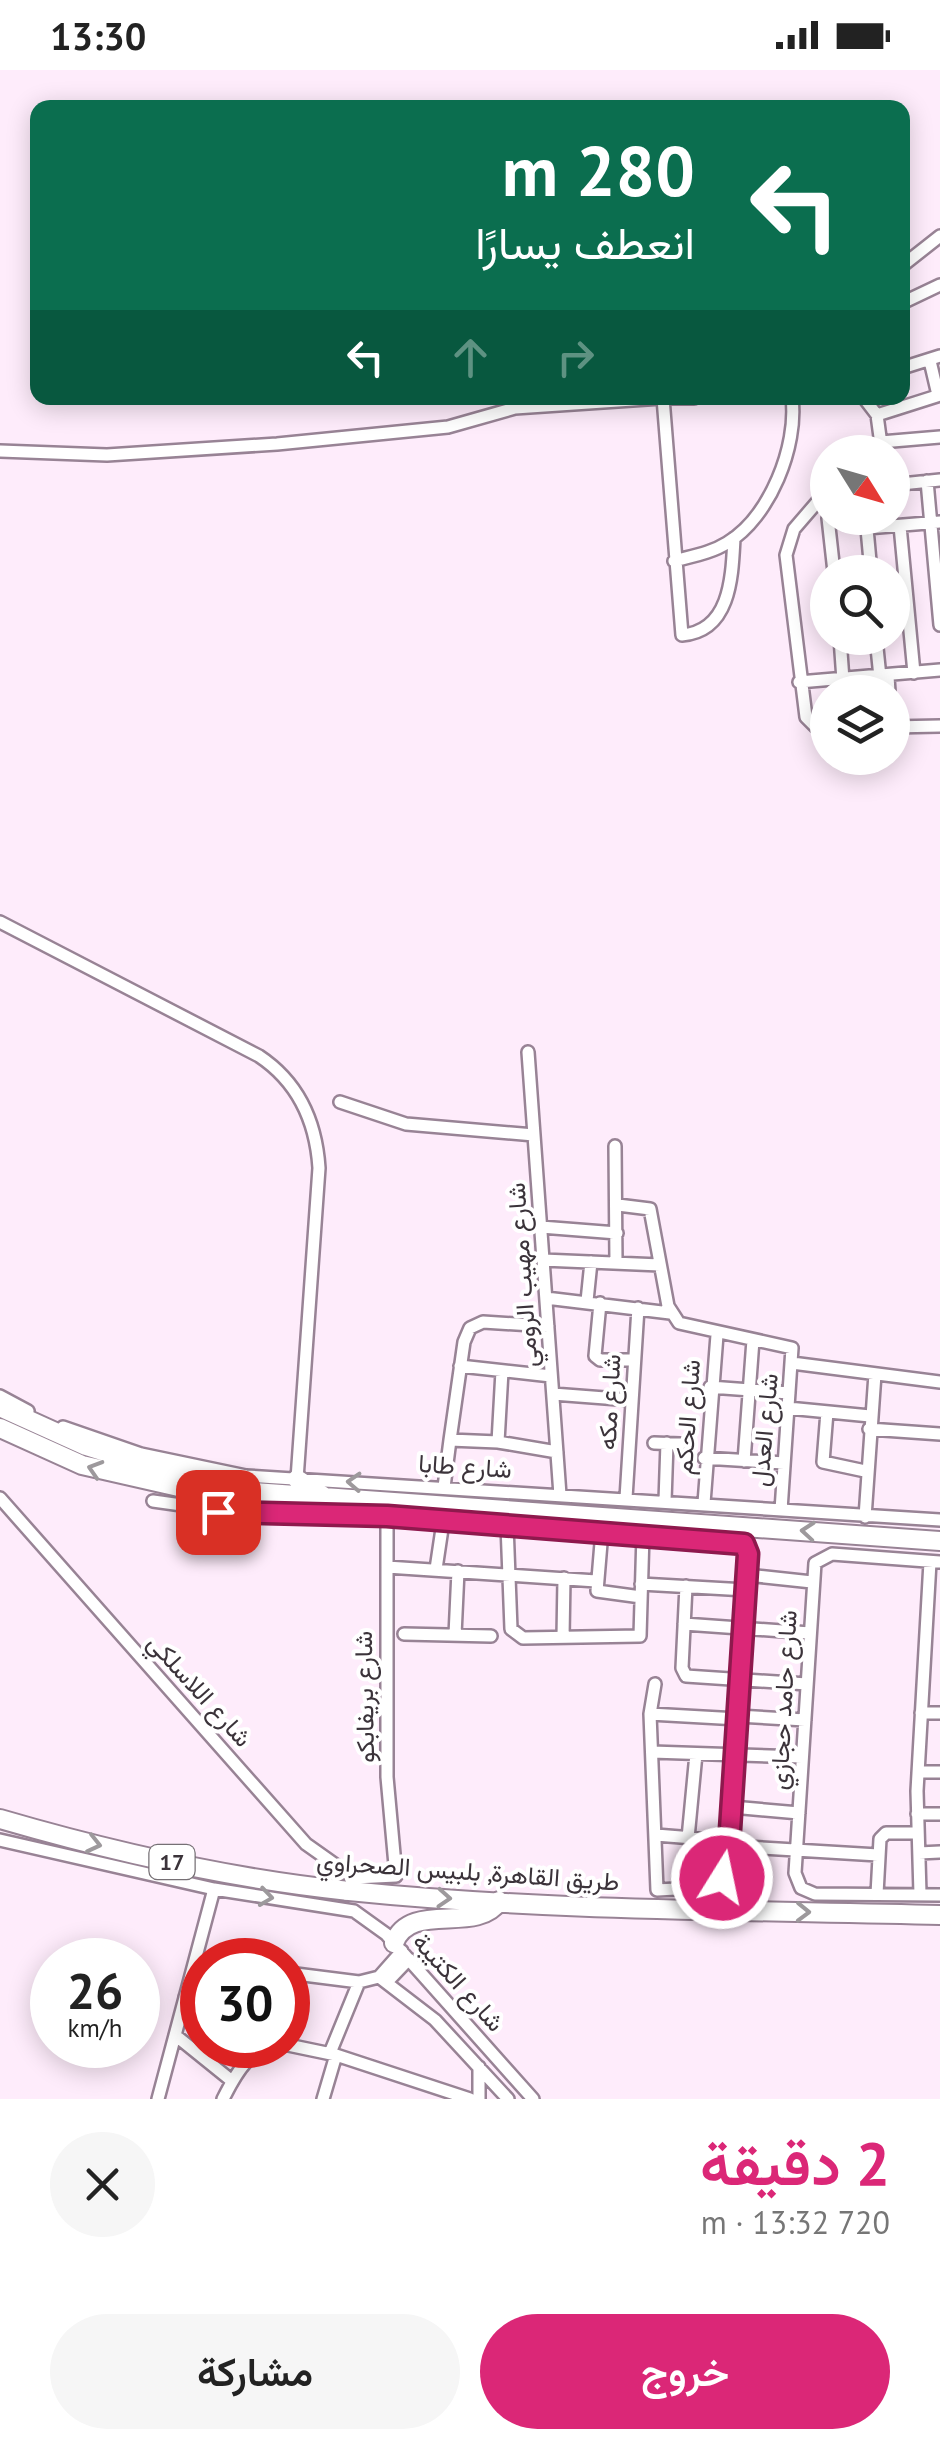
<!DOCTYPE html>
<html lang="ar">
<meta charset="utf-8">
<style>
body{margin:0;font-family:"PT Sans",Vazirmatn,sans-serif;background:#f6f6f6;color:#222;direction:rtl;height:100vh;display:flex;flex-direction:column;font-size:38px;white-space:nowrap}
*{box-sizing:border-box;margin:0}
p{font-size:32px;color:#767676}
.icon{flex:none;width:55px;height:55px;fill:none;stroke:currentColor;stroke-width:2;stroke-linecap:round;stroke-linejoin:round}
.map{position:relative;height:2029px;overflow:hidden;direction:ltr}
.sheet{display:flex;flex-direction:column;background:#fff;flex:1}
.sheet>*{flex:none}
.banner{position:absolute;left:30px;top:30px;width:880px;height:305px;border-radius:20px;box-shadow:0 5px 25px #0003;direction:rtl;background:#0b6e4f;color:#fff;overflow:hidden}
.needle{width:65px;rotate:127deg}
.fabs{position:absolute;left:810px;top:365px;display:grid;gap:20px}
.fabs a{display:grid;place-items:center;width:100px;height:100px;border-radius:50%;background:#fff;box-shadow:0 5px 25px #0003;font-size:50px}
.speed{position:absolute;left:30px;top:1868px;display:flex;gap:20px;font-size:50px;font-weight:700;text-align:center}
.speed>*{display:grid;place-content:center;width:130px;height:130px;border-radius:50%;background:#fff;box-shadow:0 5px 25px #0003;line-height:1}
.speed small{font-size:25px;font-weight:400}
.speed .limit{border:15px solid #d22;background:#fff;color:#111}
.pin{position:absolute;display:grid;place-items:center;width:85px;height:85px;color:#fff;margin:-42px;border-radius:20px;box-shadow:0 5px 15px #0006}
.me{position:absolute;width:110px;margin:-55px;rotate:10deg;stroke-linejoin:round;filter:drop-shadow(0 0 8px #0008)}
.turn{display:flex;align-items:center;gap:35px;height:210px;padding:0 50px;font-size:45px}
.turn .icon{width:130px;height:130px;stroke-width:2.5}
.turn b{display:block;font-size:70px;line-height:85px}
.lanes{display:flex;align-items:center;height:95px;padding:0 50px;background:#0003;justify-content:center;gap:50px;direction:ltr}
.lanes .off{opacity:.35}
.round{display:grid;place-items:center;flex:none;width:105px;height:105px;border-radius:52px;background:#f6f6f6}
.headline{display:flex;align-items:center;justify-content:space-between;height:170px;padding:0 50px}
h1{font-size:60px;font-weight:600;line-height:75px;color:#db2777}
.primary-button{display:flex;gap:20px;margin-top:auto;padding:20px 50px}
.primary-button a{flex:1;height:115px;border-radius:60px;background:#db2777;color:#fff;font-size:40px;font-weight:600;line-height:115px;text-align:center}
.primary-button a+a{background:#f6f6f6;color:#222}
.status{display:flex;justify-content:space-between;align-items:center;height:70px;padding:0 50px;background:#fff;direction:ltr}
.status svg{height:28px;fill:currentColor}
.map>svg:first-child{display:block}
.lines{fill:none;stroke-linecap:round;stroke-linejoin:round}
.minor-casing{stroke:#988395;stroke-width:16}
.highway-casing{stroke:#988395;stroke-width:22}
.minor{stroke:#fff;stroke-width:11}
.highway{stroke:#fff;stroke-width:18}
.oneway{stroke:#9d999c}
.route-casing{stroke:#8e194d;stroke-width:25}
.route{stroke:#db2777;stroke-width:18}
.labels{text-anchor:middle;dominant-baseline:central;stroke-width:8;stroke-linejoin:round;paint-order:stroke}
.shield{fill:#fff;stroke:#767075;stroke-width:2.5}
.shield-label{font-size:22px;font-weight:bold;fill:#3b333a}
.street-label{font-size:25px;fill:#3b333a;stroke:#fff}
</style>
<div class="status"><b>13:30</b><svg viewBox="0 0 49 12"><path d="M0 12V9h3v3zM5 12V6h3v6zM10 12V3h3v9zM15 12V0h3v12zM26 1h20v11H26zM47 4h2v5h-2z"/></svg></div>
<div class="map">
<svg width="940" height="2029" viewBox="0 0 940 2029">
<rect width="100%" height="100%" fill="#feecfb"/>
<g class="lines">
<g class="minor-casing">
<path id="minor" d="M902,196L940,166
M902,233L940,215
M930,291L938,325
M902,298L940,286
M663,328L682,565C731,561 732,506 734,468
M667,328H694
M864,328L877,345L882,382
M877,345L940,325
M881,372L940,367
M0,381L107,385L277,374L448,357L515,338L662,328
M927,411L940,555
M892,415L940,410
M825,423L794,459L786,485L806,647L816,657L828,658
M828,448L834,502
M866,448L871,502
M900,456L914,603
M867,458L940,452
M674,491C692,486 711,483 727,473C770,447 798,376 792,328
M834,501L870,497
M840,568L843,610
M876,568L880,607
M888,606L889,622
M799,612L940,600
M892,657L940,656
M0,852L259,986C298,1012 316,1052 319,1098L297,1409
M528,982L560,1425
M340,1032L406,1054L534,1065
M615,1076L616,1193
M618,1135L650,1139L668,1236L679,1253L792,1278L781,1440
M541,1157L617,1163
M543,1190L660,1195
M546,1228L670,1243
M587,1231L591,1192
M600,1233L595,1286L600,1290H634
M548,1256L483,1252L470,1258L464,1272L450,1370L498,1372L557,1382
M792,1293L940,1312
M460,1296L551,1306
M710,1317L789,1323
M553,1324L631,1330
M0,1326L28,1341
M788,1338L870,1346
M827,1342L823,1392L865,1401
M63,1357L141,1384L246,1406L940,1450
M869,1359L940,1364
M498,1372L502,1301
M654,1373L680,1374
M704,1388L784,1393
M744,1391L753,1270
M444,1417L450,1370
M0,1428L306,1774L354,1808L346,1824
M626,1428L638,1238
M153,1431L246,1444L387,1446L744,1474L748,1484L728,1790L714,1817L657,1820L650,1644L655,1614
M665,1431L667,1373
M704,1433L717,1265
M865,1447L875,1304
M507,1455L511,1559L523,1568L640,1566L643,1464
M602,1461L597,1521L641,1527
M940,1492L832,1484L815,1493L795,1803L801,1818L815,1824L940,1825
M387,1497L596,1511
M436,1499L443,1452
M747,1505L812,1512
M641,1514L746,1520
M686,1516L682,1598L686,1606L807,1614
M684,1554L810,1563
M404,1564L491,1566
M455,1565L458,1501
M563,1567L564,1508
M921,1643H940
M650,1644L738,1649
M738,1646L805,1650
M652,1682L802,1687
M918,1702H940
M732,1737L799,1743
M917,1744H940
M656,1765L730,1771
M688,1768L696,1684
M0,1770L214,1819L354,1841L386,1864L533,2029
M729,1776L878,1785
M919,1783L940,1782
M354,1808L396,1806L387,1707V1446
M877,1824L880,1769L886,1763H918
M920,1824L917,1721L930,1492
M288,1903L359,1912L379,1907L402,1881
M379,1907L435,1950L508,2029
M387,1912L409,1889
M185,1927L202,1921
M175,1965L232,2011
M288,1975L336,1985L470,2029
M330,1983L359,1912
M158,2029L214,1819
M223,2029C237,2001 250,1977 284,1975
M323,2029L336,1985
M479,2029V1997"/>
</g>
<g class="highway-casing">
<path id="highway" d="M0,1337L86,1376L220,1418
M0,1358L82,1395L205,1423L225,1420L940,1471
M297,1409L325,1427
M0,1749C113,1782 232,1809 349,1821C545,1841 743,1840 940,1845
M394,1873C410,1830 477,1865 499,1831"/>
</g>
<use href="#minor" class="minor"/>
<use href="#highway" class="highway"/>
</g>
<defs><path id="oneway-chevron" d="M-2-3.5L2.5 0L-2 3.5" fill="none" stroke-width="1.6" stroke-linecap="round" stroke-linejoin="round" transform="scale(2.5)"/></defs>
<g class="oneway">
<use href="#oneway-chevron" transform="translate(95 1399) rotate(-163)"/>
<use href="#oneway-chevron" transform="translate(354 1412) rotate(-177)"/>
<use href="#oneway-chevron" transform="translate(808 1461) rotate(-175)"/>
<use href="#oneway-chevron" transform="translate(94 1774) rotate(13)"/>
<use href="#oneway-chevron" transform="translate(266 1827) rotate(8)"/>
<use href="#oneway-chevron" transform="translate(444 1828) rotate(4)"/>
<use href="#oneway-chevron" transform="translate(803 1842) rotate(1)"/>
</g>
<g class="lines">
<g class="route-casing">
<path id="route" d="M218,1442L387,1446L744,1474L748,1484L728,1790L722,1808"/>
</g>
<use href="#route" class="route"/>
</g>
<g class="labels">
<rect class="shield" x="149.5" y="1775" width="45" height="34" rx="8"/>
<g class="shield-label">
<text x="172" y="1792">17</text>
</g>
<g class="street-label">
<text transform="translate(522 1205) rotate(-94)">شارع مهيب الرومي</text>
<text transform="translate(609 1332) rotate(-87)">شارع مكه</text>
<text transform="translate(687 1347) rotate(-86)">شارع الحكم</text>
<text transform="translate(764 1360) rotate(-85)">شارع العدل</text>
<text transform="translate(465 1396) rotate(4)">شارع طابا</text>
<text transform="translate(200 1620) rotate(48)">شارع اللاسلكي</text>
<text transform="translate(364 1627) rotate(-91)">شارع بريفابكو</text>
<text transform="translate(783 1630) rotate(-87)">شارع حامد حجازي</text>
<text transform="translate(468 1801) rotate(4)">طريق القاهرة, بلبيس الصحراوي</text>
<text transform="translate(459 1912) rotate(48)">شارع الكتيبة</text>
</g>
</g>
</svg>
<div class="fabs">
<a><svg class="needle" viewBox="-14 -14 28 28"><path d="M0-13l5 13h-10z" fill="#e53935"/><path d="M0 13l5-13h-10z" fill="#767676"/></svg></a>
<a><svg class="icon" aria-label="search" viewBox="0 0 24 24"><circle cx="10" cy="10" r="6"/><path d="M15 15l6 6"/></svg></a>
<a><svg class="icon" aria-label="layers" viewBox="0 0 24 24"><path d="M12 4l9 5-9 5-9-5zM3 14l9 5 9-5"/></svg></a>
</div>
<div class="speed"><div>26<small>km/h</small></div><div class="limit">30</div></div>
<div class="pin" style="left:218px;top:1442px;background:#d93025"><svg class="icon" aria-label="arrive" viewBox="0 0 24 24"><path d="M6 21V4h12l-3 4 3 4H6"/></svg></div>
<svg class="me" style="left:722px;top:1808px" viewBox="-20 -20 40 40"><circle r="17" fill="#db2777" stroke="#fff" stroke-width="3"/><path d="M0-11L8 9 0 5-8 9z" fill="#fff"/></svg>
<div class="banner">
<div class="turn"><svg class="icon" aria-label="left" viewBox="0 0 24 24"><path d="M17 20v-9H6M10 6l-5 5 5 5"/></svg><div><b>280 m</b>انعطف يسارًا</div></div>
<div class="lanes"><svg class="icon" aria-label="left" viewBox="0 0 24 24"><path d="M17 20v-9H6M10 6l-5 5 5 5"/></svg><svg class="icon off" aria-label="ahead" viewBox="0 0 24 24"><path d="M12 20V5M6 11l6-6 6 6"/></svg><svg class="icon off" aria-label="right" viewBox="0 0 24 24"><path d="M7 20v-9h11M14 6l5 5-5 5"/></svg></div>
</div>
</div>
<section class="sheet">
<div class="headline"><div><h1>2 دقيقة</h1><p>720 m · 13:32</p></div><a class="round"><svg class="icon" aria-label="close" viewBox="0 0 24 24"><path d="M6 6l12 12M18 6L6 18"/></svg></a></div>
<div class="primary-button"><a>خروج</a><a>مشاركة</a></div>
</section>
